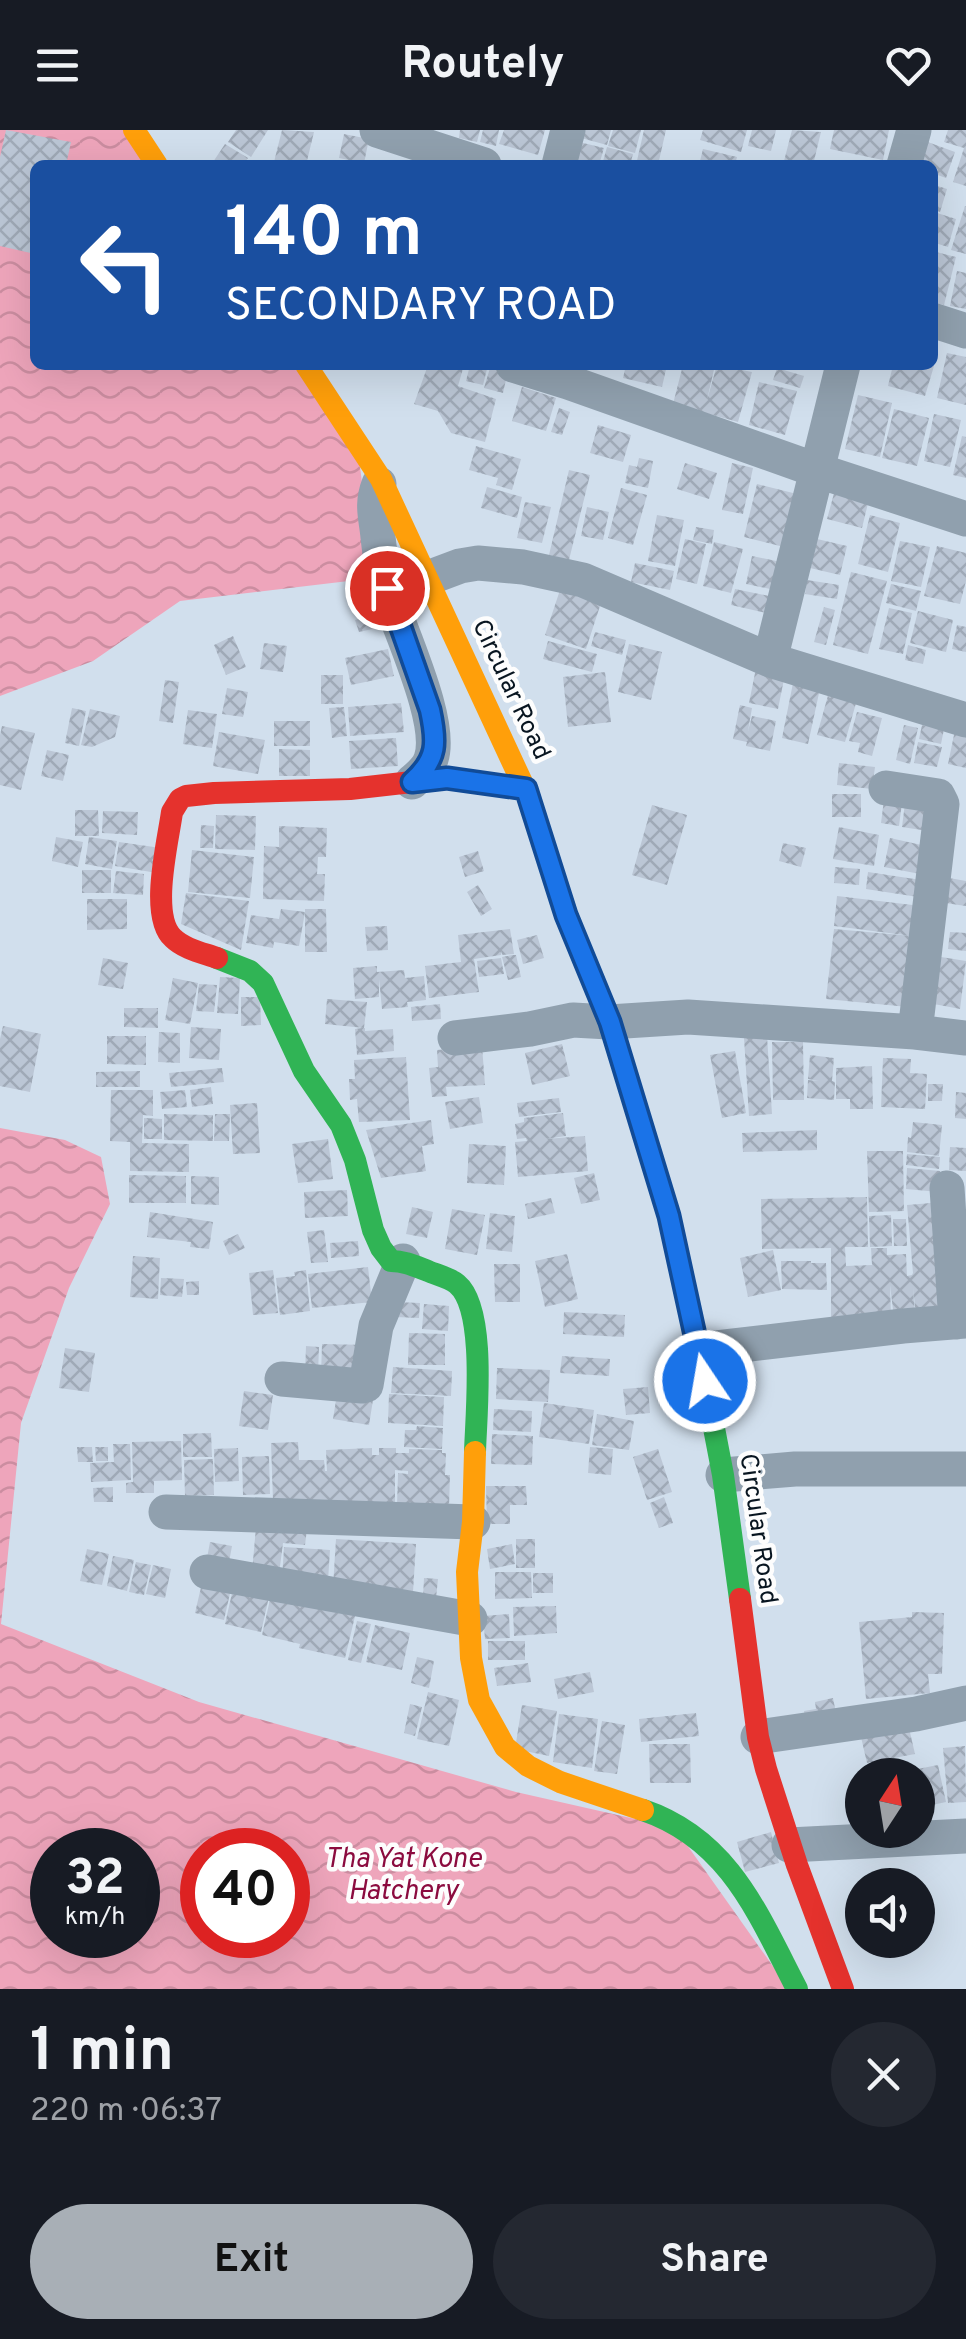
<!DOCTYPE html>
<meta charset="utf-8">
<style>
body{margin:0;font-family:Overpass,sans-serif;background:#242831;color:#f1f3f6;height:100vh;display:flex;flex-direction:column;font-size:38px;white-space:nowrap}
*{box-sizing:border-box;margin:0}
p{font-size:32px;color:#9ea1a6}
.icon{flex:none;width:55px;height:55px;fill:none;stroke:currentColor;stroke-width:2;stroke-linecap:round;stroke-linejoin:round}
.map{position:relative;height:1859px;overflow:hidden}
.details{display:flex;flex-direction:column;background:#171b24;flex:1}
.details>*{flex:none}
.banner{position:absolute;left:30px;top:30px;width:908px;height:210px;border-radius:15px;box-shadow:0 10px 40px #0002;background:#1a4fa0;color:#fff;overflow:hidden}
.needle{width:65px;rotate:12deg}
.buttons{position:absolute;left:845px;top:1628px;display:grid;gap:20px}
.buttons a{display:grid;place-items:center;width:90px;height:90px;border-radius:50%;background:#171b24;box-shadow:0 10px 40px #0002;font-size:50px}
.speed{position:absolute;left:30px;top:1698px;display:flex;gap:20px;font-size:50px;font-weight:700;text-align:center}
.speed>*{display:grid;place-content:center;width:130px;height:130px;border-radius:50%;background:#171b24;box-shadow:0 10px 40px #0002;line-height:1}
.speed small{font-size:25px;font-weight:400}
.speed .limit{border:15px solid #d22;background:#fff;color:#111}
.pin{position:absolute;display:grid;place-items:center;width:85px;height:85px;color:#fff;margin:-42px;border:5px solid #fff;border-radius:50%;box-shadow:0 2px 10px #0007}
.me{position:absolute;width:110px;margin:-55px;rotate:348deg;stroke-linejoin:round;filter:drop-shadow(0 0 8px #0008)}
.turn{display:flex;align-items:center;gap:35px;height:210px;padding:0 30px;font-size:45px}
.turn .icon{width:130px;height:130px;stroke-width:2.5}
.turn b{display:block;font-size:70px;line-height:85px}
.round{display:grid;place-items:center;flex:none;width:105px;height:105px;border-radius:52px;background:#242831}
.overview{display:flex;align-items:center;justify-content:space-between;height:170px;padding:0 30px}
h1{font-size:60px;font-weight:700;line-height:75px}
.primary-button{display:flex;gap:20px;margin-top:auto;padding:20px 30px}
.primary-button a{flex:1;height:115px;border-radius:60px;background:#a8afb6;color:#111;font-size:40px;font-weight:700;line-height:115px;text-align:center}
.primary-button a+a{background:#242831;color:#f1f3f6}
header{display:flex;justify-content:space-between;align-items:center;height:130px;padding:0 30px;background:#171b24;font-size:45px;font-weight:700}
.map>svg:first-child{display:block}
.water{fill:url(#water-waves);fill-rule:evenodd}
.building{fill:url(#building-cross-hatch)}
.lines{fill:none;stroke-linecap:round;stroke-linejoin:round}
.street{stroke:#90a0ae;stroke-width:35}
.fast{stroke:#30b455;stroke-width:22}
.slow{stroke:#ff9f0a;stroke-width:22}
.jam{stroke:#e5322d;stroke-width:22}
.route-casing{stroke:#114b97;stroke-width:25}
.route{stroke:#1a73e8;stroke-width:18}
.labels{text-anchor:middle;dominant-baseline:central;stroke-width:9;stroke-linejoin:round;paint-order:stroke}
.street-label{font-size:25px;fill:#081520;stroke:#fdfdfd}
.water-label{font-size:28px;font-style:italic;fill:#8b0b3f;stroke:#fdfdfd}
</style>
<header><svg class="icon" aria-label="menu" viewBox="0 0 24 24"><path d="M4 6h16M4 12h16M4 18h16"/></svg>Routely<svg class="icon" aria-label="heart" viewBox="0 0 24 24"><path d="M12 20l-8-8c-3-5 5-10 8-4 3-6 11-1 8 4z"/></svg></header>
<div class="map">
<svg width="966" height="1859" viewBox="0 0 966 1859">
<defs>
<pattern id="water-waves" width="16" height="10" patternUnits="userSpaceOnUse" patternTransform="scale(2.5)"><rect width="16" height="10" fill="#eea5bb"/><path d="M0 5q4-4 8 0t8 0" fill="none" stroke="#cb8da0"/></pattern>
<pattern id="building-cross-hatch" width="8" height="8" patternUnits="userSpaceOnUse" patternTransform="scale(2.5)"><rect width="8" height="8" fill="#bbc6d5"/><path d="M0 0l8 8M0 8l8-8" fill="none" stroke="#9fa9b7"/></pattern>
</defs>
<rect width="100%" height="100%" fill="#d1dfed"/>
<path class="water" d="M0,0H129L155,35H35V235H304L356,305L374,448L180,471L93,531L0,566Z
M0,998L65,1010L101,1027L110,1074L69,1158L21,1293L1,1494L199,1572L516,1662L675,1698L789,1859H0ZM52,1720H138V1805H52ZM202,1720H288V1805H202Z"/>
<path class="building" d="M6,0L71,12L66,35H35V124L0,116V27Z
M236,0H268L251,27L228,12Z
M282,0L314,2L306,35H288L274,32Z
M460,0H480L477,12L459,8Z
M483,0H499L496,16L480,12Z
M504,0H545L538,25L499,14Z
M583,0H611L607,15L581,8Z
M613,0H641L635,23L608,16Z
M644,0H666L658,35H636Z
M703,0H747L741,22L700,10Z
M752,0H776L771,21L748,16Z
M792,0L821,2L813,35H783Z
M834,0H889L883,30L830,19Z
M948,0H966V56L953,52L964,18L944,12Z
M344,4L369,9L364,33L339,28Z
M925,11L955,22L946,48L932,43V35H916Z
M579,12L604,18L599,35H573Z
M225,14L248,28L243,35H217L213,32Z
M607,17L633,24L630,35H602Z
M703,19L737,27L735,35H699Z
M932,54L947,59L940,82L932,79Z
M965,76H966V124L951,120Z
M937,83L956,89L948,117L932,112V98Z
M932,121L956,127L944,175L932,172Z
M957,141L966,143V179L950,176Z
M947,223L966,227V275L937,268Z
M428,235H464L458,256L496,269L485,312L451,303L438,281L414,274Z
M470,235H488L483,255L466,251Z
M626,235H667L662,257L623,248Z
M683,235H715L707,270L717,235L752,242L738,292L673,274Z
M893,235L934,236L925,266L888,256Z
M490,238L502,241L507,245L503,263L484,258Z
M777,238L804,246L800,258L773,250Z
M759,252L797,261L785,305L749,295Z
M522,257L556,268L546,301L512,291Z
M858,265L892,273L880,327L845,319Z
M559,278L570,282L562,305L551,302Z
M894,279L929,288L917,336L882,328Z
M934,284L961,290L950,337L924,331Z
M598,295L631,305L623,332L590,323Z
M962,306L966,307V348L953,345Z
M476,316L521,329L512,360L496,355L498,348L469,340Z
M639,328L653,331L648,358L625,353L629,335L637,337Z
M685,333L717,343L709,369L677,359Z
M732,333L753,338L743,384L722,380Z
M569,340L590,345L569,430L549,425Z
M757,354L801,365L788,418L744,407Z
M836,356L870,365L862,398L827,389Z
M487,357L522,367L517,388L481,378Z
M621,358L647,365L633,415L608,408Z
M525,372L551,377L542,413L517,408Z
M587,377L609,382L603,410L581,406Z
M657,385L684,390L675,436L648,431Z
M870,385L900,393L888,442L858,434Z
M696,397L714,400L712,414L693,410Z
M685,409L706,414L697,454L676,449Z
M817,409L847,416L840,445L810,438Z
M900,411L930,417L921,457L891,451Z
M714,412L743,419L731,463L703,456Z
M937,416L966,423V451L960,474L924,466Z
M752,426L786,433L780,461L746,454Z
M635,433L674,441L670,460L631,452Z
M851,442L887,451L868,524L833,515Z
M807,450L839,455L837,469L805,464Z
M379,454L382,470L351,474L348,458Z
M891,454L921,461L916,481L886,473Z
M735,459L779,468L775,485L731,475Z
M560,460L601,473L586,519L545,505Z
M824,477L835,480L826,515L814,512Z
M889,478L912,483L903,524L879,519Z
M918,481L953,490L946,522L910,513Z
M386,482L390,495L359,502L355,490Z
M957,495L966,497V522L952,519Z
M595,502L626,510L622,525L591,516Z
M233,506L246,537L226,545L214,515Z
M548,511L597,524L592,542L543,529Z
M264,513L287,516L283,542L260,539Z
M629,514L662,522L651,570L618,562Z
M908,515L926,520L923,534L905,530Z
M388,519L394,546L351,555L345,528Z
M756,538L785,544L778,579L749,573Z
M605,542L611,592L568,597L563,547Z
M321,545H343V574H321Z
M794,548L821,554L808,614L782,608Z
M165,550L179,552L173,593L159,591Z
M832,551L860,559L845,612L817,605Z
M227,558L248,562L243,587L222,584Z
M401,573L404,602L350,606L348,577Z
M740,575L752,578L748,601L752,586L776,591L770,621L746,616L747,612L733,609Z
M344,577L347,606L332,608L329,578Z
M72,578L86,581L79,616L65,613Z
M90,579L120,586L115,607L92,617L81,615Z
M188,580L217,584L212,618L183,614Z
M857,582L882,588L872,626L858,622L860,613L849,611Z
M274,591H310V616H274Z
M904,595L918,598L910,634L896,630Z
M922,595L944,599L941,614L919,609Z
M2,596L35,603L21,660L0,655V605Z
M955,600L966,603V638L948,634Z
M219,602L265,610L258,644L213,636Z
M396,608L398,636L351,639L349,611Z
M918,612L942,617L937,637L914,633Z
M279,619L310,620V646H279Z
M47,620L69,625L63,651L41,646Z
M839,633L875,637L872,659L837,655Z
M885,662L903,665L899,696L881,693Z
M832,664H861V687H832Z
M906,665L933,669L928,701L902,697Z
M652,675L687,685L667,755L632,745Z
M75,680H98L99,706H75Z
M103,681L138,682L137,705L102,703Z
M216,685L256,686L255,720L215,719Z
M201,695L214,696L213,718H200Z
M279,696L327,698L326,727H318L317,744H325L324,771L263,769L264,716L279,717Z
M839,697L879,705L874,736L833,729Z
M56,707L83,712L78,737L52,731Z
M89,707L117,711L112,739L85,734Z
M890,708L926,716L920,744L884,737Z
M119,712L161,718L157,743L115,736Z
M783,713L806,718L801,737L779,731Z
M192,720L254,727L250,768L188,762Z
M478,721L484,741L465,747L459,727Z
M835,737L860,739L859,755L834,753Z
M82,740H111V763H82Z
M116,741L144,744L143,765L113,763Z
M868,742L921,750L918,767L866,759Z
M949,748L966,751V776L945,773Z
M478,755L492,779L481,786L467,762Z
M186,763L249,771L241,820L181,794Z
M837,766L921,776L908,877L826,869L834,799L912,806L834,796Z
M87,769H127V799L87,800Z
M281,779L305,782L299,816L274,812L273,818L246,813L251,785L279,789Z
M305,779H326L327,822H305Z
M387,796L388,820L367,821L365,797Z
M510,799L514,824L502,825L501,821V825L474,829L479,862L429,868L425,836L461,832L458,805Z
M950,802L966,803V821L948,819Z
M537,805L544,828L523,834L517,810Z
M512,825H516L521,847L508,850L502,827Z
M941,827L966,831L960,879L934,874Z
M103,828L128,833L123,859L98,855Z
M501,828L504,844L479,847L477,831Z
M377,836V842L404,840L405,848L424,846L426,870L407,872L408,877L382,879L379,849V867L355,869L353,838Z
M220,847L240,848L238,884L217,883Z
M173,848L198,853L190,894L165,890Z
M199,854L217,855L214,882L196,881Z
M241,867H260L261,895L241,896Z
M327,869L367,872L364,898L325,894Z
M440,874L441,889L412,891L411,877Z
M124,878H158V898L124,897Z
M3,896L41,904L30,962L0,956V909Z
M191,897L221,899L219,930L189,928Z
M362,898H365V901L393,899L394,921L357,925L355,899Z
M159,902L180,903V933L158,932Z
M107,906H146V935L107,934Z
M767,906L772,984L749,986L744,908Z
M772,912H803L804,970H773Z
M562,914L570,946L532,955L525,923Z
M482,916L485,955L446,957L447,966L432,967L429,938L438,937L437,920Z
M735,921L746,983L722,988L710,925Z
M810,925L834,928L832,951L835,952L834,970L807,968L808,950L819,951L808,949Z
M406,927L410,990L359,992L357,969L350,970L349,949H355L354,930Z
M883,928L911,929L910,943L927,944L925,979L881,977Z
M872,936L873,979H850V969H836V938Z
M222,938L224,952L171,957L169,943Z
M140,941V957H96V942Z
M928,954H943L942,971H928Z
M211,957L213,974L192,977L190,960Z
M111,960H153V986L143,985L142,1013L189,1014V1042L130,1041V1012L110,1011Z
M185,960L187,977L162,979L160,962Z
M956,962L966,963V989L955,988Z
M479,967L483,993L450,999L445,972Z
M559,968L561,982L519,987L517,973Z
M257,973L260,1023L233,1024L230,975Z
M563,983L566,1006L545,1009L585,1006L588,1041L518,1047L515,1012L527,1011L526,1008L517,1009L515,994L524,992V988Z
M164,984L213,985V1011L164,1010Z
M215,984H230L229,1011H214Z
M144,988L162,989V1009H144Z
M431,990L434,1014L422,1016L426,1041L381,1048L366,1000Z
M913,992L942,995L939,1026L907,1022L908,1007L911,1008Z
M817,1000V1020L743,1022L742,1003Z
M328,1009L333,1049L298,1053L292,1014Z
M469,1014L506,1016L504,1055L467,1053Z
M950,1017L966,1018V1041L949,1040Z
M867,1021H903L904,1081L869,1082Z
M907,1024L940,1027L939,1039L906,1035Z
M907,1038L940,1041L939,1062L906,1059Z
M594,1043L600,1070L581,1074L574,1048Z
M129,1045L186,1046V1073H129Z
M191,1046L219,1047V1075L191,1074Z
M347,1060L348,1086L305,1088L304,1062Z
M867,1067L868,1117H845L846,1136L872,1135L871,1118H887V1125L906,1124L907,1146L912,1145L913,1143L907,1075L943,1072L940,1184L916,1186L913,1157L915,1185L894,1188L890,1155L891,1186L831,1192V1118L762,1119L761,1069Z
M551,1068L555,1083L528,1089L525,1074Z
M412,1077L433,1082L427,1108L406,1104Z
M452,1079L485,1085L477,1125L445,1119Z
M150,1082L213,1092L209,1119L190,1117L191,1112L147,1107Z
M490,1083L515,1086L512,1122L486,1119Z
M891,1085L892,1116L870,1117L869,1086Z
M893,1089H906L907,1116H894Z
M324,1100L328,1132L311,1133L307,1102Z
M238,1104L245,1118L229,1125L223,1111Z
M358,1111L359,1126L331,1128L330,1113Z
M773,1120L781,1160L748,1167L740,1128Z
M567,1124L578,1169L545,1177L535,1131Z
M133,1126L160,1128L158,1169L130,1167Z
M781,1131H811V1133H826L827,1160L782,1159Z
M494,1134H520V1172H495Z
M368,1137L372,1172L312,1178L308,1144Z
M273,1140L278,1183L253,1185L249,1143Z
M306,1140L310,1181L280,1185L276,1148L295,1146L294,1142Z
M161,1148L184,1149L182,1167L160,1165Z
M199,1151V1165H187L186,1152Z
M396,1172L420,1173L419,1188L395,1187Z
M424,1174L449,1176L448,1201L422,1199Z
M564,1182L625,1185L624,1207L563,1204Z
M409,1203L445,1204V1235H408Z
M322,1214L368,1215L367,1247L321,1245Z
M306,1216L319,1217L318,1244H305Z
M65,1218L95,1223L89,1262L59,1258Z
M562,1226L610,1229L609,1246L560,1243Z
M393,1237L452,1241L451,1266L391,1263Z
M497,1238L550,1240L548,1272L496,1269Z
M648,1257L650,1283L626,1285L623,1259Z
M244,1261L273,1265L268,1300L239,1296Z
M337,1264L373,1270L369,1295L333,1289Z
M389,1264L444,1267L443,1296L388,1293Z
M544,1273L594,1280L589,1314L539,1307Z
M494,1279L532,1281L531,1302L493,1300Z
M597,1284L634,1291L629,1320L592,1315Z
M417,1296L443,1298L442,1319L404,1317L405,1300H416Z
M211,1303L212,1327H183V1304Z
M492,1304L533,1306L532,1335L491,1334Z
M181,1311L182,1350L154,1351V1363H126V1353L133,1352L132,1312Z
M298,1312L299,1330H324L325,1341H327L326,1320L372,1318V1325H379V1318H396V1323H409V1319L442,1320V1323H446L445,1345H450L449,1378L397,1376L398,1343L408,1344V1341L395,1340V1375L273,1371L271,1313Z
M113,1314H130L131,1350L91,1352L90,1333L114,1332Z
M77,1317H92L93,1332H78Z
M95,1317H108V1331H96Z
M590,1317L613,1319L611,1345L588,1343Z
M238,1318L239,1351L215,1352L214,1319Z
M658,1319L672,1362L647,1370L633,1327Z
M269,1326L270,1364L243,1365L242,1327Z
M213,1329L214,1365L185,1366L184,1330Z
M486,1356H526L527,1375H510V1394H487Z
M113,1357V1372H94L93,1358Z
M664,1367L673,1393L659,1398L650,1373Z
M257,1386L308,1391L305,1415L283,1413L279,1444L252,1442Z
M336,1409L416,1414L413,1462L333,1457Z
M516,1409H535V1438H516Z
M210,1412L232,1416L227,1443L205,1439Z
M512,1414L515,1434L490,1439L487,1419Z
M284,1417L330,1420L328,1451L282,1449Z
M87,1419L109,1424L102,1455L80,1451Z
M113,1426L134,1430L127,1461L107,1456Z
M136,1432L151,1435L144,1465L129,1462Z
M153,1435L171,1439L165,1468L146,1464Z
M495,1442H531L532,1468L495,1469Z
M533,1443H553V1463H533Z
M424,1448L438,1449L436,1468L423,1467Z
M235,1450L271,1458L261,1502L225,1494Z
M202,1453L231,1459L224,1490L195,1483Z
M271,1465L357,1478L345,1528L299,1518L300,1514L262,1505Z
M556,1476L557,1503L514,1506L513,1477Z
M912,1482L944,1483L942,1544H928L930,1563L866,1569L859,1492L912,1487Z
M509,1484L510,1508L485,1509L483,1486Z
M357,1491L371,1494L361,1533L348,1530Z
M375,1495L410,1503L402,1540L366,1532Z
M488,1511H525V1530H488Z
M417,1527L434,1531L429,1558L411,1553Z
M528,1533L531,1552L497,1556L494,1538Z
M590,1542L594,1562L558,1569L554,1549Z
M428,1562L459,1570L449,1616L417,1609Z
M833,1568L838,1593L808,1599L804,1581L816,1579L815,1572Z
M410,1574L422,1577L415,1606L404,1603Z
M522,1575L557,1581L549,1626L515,1619Z
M696,1583L699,1606L641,1612L639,1589Z
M559,1584L598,1589L592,1638L553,1632Z
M602,1591L625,1595L617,1644L594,1641Z
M909,1598L915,1624L867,1633L861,1607Z
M649,1614H690L691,1653H650Z
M965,1616L966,1672L948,1673L943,1618Z
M938,1635L946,1672L918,1678V1645L897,1643Z
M771,1702L779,1733L745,1742L737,1712Z"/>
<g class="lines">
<path class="street" d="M377,0L484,35
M559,35L568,0
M904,35L914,0
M932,190L966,201
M513,235L568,252L819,341L966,389
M379,354C371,375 376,386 378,407C380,425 382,442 387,460C399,500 444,592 431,629C428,639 420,645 412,652
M428,448L460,436L478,433L523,437L583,450L770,530L966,590
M770,530L843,235
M886,658L938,666L942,674L915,902
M455,908L530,899L573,890L609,892L688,887L915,902L966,908
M947,1058L956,1192
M699,1220L903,1196L966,1191
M282,1249L362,1256L366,1255L376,1196L403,1131
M723,1345L795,1339H966
M166,1382L473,1392
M207,1442L470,1489
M758,1607L916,1584L966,1573
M789,1715L966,1706"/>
<path class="fast" d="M543,713L567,785L609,892L669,1086L699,1220L723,1345L740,1469
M217,828L250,841L263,853L304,941L341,995L355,1030L373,1100L381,1118L391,1131C405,1131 415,1136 428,1141C437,1145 450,1148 457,1154C487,1179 476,1285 475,1322
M643,1680C729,1709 758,1784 797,1859"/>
<path class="slow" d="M134,0L157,35
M306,235L381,349L525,659L543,713
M475,1322L473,1392L467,1442L471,1528L479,1570L505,1617L528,1636L560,1652L643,1680"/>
<path class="jam" d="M217,828C203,823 184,819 173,808C149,786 168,712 172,682L180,669L186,666L214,663L350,659L447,648L525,659
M740,1469L758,1607L766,1639L797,1735L843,1859"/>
</g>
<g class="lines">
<g class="route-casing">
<path id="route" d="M387,458L430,580C437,612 438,629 412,652L447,648L526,659L566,785L610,892L669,1086L705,1251"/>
</g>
<use href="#route" class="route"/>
</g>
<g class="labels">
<g class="street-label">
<text transform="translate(510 560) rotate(65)">Circular Road</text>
<text transform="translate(757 1399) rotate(82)">Circular Road</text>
</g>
<g class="water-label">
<text x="403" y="1730">Tha Yat Kone<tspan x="403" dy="32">Hatchery</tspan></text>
</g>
</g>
</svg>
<div class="buttons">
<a><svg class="needle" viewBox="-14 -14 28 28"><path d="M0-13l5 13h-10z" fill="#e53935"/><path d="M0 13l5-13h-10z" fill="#9ea1a6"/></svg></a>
<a><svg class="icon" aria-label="sound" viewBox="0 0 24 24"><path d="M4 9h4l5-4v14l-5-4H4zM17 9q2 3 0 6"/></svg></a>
</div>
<div class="speed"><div>32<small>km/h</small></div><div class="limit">40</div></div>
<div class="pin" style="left:387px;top:458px;background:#d93025"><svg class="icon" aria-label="arrive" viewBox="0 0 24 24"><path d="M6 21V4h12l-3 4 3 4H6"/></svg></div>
<svg class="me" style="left:705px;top:1251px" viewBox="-20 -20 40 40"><circle r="17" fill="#1a73e8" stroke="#fff" stroke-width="3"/><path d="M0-11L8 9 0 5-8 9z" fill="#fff"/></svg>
<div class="banner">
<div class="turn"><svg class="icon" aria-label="left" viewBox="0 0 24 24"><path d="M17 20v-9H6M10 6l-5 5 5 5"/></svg><div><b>140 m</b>SECONDARY ROAD</div></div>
</div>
</div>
<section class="details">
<div class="overview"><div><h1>1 min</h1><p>220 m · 06:37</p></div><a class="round"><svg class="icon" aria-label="close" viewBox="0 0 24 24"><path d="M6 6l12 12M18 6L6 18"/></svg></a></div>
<div class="primary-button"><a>Exit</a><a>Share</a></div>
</section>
